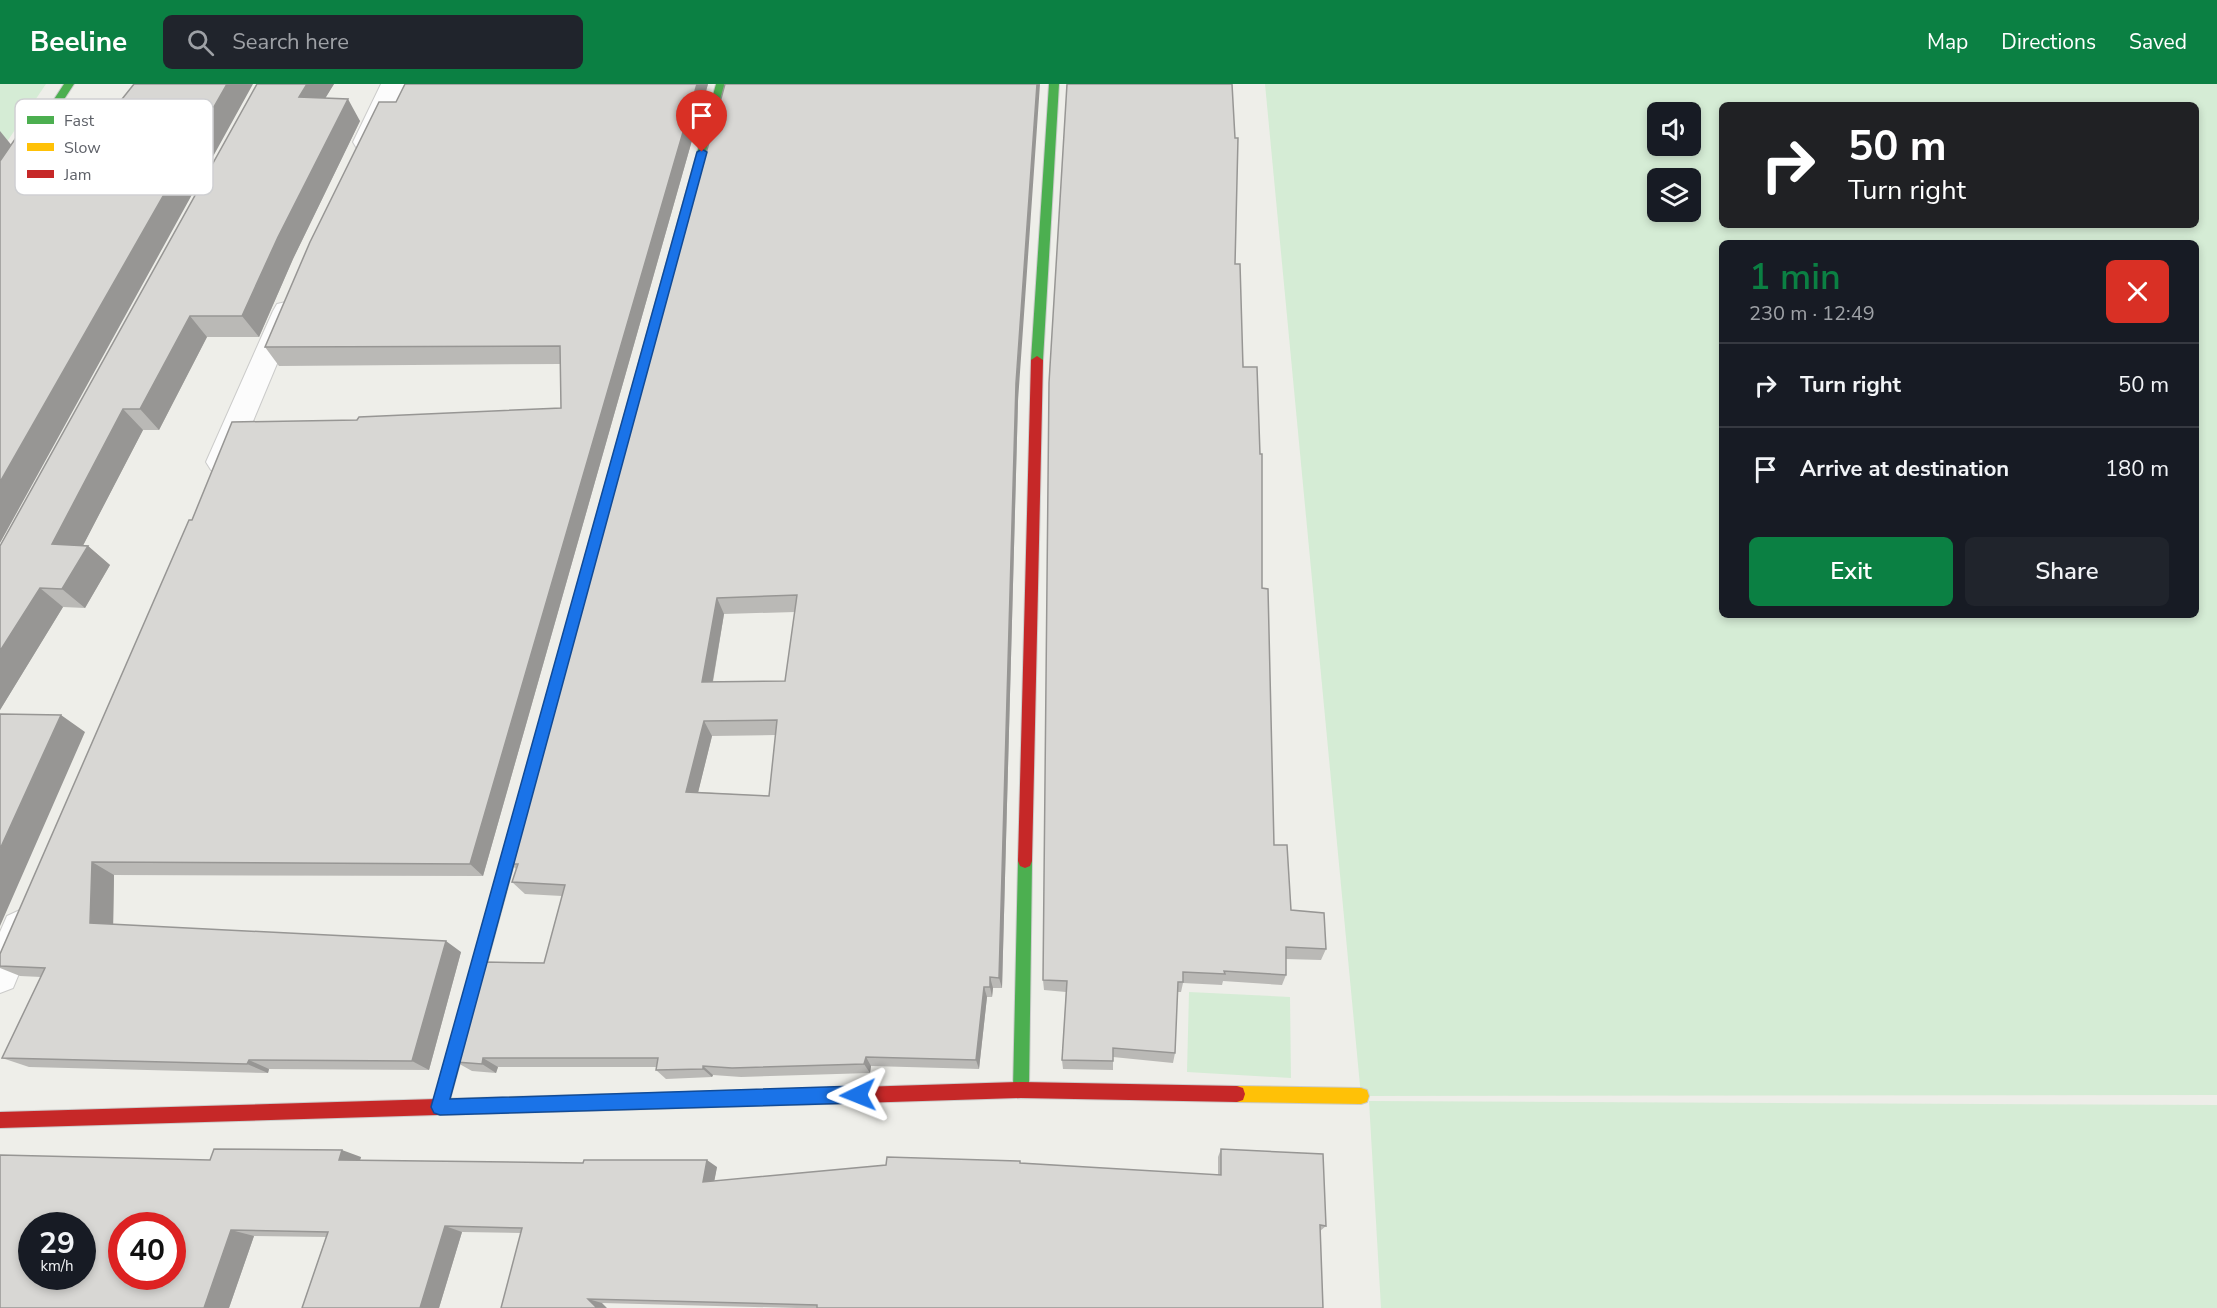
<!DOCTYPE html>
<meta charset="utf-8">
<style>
body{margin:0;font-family:"Nunito Sans",sans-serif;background:#20242c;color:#f1f3f6;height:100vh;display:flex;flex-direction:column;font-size:22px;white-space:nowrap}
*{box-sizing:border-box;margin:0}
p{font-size:20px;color:#9ea1a6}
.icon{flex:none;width:33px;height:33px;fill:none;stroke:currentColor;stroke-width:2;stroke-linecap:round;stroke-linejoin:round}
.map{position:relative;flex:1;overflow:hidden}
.sheet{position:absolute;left:1719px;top:156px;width:480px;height:378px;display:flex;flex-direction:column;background:#171b24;border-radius:9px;box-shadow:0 3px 9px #0003}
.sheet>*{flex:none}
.hud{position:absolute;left:1719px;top:18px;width:480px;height:126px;border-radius:9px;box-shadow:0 3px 9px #0003;background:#202124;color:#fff;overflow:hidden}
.controls{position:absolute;left:1647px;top:18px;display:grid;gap:12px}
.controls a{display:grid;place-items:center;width:54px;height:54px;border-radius:9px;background:#171b24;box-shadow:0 3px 9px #0003;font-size:30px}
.speed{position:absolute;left:18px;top:1128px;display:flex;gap:12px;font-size:30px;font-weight:700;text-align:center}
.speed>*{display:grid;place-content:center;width:78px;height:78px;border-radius:50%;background:#171b24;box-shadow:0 3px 9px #0003;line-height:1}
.speed small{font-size:15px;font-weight:400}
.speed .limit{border:9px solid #d22;background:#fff;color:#111}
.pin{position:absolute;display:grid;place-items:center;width:51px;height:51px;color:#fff;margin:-62px -26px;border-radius:50% 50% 50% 0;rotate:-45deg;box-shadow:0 0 6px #0007}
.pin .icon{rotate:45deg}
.me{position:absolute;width:66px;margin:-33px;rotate:268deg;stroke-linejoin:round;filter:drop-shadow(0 0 4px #0008)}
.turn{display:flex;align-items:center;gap:21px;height:126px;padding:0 30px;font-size:27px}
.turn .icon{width:78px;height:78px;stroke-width:2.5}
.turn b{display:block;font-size:42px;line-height:51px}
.round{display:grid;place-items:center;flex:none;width:63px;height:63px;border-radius:9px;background:#20242c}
.head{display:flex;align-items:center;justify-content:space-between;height:102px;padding:0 30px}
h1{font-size:36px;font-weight:600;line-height:45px;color:#0b8043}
.button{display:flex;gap:12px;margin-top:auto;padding:12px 30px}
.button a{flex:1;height:69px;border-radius:9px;background:#0b8043;color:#fff;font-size:24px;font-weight:600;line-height:69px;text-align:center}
.button a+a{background:#20242c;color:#f1f3f6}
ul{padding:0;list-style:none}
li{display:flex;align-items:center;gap:18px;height:84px;padding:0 30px;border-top:2px solid #363941}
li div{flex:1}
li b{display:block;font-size:22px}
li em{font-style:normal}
header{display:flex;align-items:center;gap:36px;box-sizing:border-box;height:84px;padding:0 30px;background:#0b8043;color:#fff}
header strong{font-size:28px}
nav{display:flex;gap:33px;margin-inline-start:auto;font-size:21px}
.search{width:420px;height:54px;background:#20242c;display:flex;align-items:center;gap:15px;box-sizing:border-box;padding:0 21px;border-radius:9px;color:#9ea1a6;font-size:22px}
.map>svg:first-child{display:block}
.green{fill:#d5ecd5;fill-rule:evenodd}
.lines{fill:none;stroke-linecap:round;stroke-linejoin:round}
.street-casing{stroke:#cbcbca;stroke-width:2}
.fast-casing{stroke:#cbcccb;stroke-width:2}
.slow-casing{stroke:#cbcccb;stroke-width:2}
.jam-casing{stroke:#cbcccb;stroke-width:2}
.street{fill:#fcfcfc;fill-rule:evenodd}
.fast{fill:#4caf50;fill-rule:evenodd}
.slow{fill:#ffc107;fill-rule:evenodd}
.jam{fill:#c62828;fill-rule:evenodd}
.wall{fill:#bab9b6;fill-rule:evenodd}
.shaded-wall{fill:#979694}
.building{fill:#d8d7d4;stroke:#979694;stroke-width:1.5;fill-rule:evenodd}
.route{fill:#1a73e8;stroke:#114b97;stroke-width:1.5}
.key{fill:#fff;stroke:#cfd0d2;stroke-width:1.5}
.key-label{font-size:16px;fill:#5e6168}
</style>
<header>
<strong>Beeline</strong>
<div class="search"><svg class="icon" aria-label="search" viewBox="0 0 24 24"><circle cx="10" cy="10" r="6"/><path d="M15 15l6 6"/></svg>Search here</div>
<nav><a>Map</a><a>Directions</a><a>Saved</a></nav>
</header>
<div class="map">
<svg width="2217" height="1224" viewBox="0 0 2217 1224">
<rect width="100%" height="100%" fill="#eeeee9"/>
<path class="green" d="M0,0H46L0,68Z
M1265,0H2217V1011L1361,1012ZM1722,21H2196V141H1722ZM1658,28H1690V62H1658ZM1658,94H1690V128H1658ZM1722,159H2196V531H1722Z
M1189,908L1290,913L1291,994L1187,988Z
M1369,1017L2217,1021V1224H1381Z"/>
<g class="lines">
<g class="street-casing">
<path id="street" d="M381,0H405L374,63L365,66L356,63L353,58Z
M286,218L295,220L299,227L236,378L231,386L221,389L211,386L206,378L273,227L277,220Z
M20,826L33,832L38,844L13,904L0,909V848L7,832Z"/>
</g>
<g class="fast-casing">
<path id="fast" d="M64,0H74L4,108L0,109V98Z
M716,0H726L645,300L639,304L633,300Z
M1049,0H1059L1043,276L1037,280L1031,276Z
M522,719L527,720L529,725L448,1023L446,1029L440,1031L434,1029L432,1023L515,725L517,720Z
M1025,770L1030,772L1032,777L1029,1006L1027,1012L1021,1014L1015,1012L1013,1006L1018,777L1020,772Z"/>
</g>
<g class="slow-casing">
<path id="slow" d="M639,296L645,300L529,725L527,730L522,731L517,730L515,725L633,300Z
M1237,1002L1361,1004L1367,1006L1369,1012L1367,1018L1361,1020L1237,1018L1231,1016L1229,1010L1231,1004Z
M827,1004L833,1006L835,1012L833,1018L827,1020L437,1031L431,1029L429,1023L431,1017L437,1015Z"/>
</g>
<g class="jam-casing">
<path id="jam" d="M1037,272L1043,276L1032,777L1030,782L1025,784L1020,782L1018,777L1031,276Z
M1021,998L1237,1002L1243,1004L1245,1010L1243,1016L1237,1018L1021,1014L827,1020L821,1018L819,1012L821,1006L827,1004Z
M437,1015L443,1017L445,1023L443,1029L437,1031L0,1044V1028Z"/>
</g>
<use href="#street" class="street"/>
<use href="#fast" class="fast"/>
<use href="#slow" class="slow"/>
<use href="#jam" class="jam"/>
</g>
<path class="wall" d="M257,0H334L325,14L360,37L293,175L259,253H207L159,346H143L83,461L88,462L110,481L85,524L63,523L0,626V462Z
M708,0L483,792L114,791L113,840L461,868L429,986L269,985L268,989L29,983L2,974L41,893L20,892L0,884V870L192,436L357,336L561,324L560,280L279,282L265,263L396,18Z
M725,0L1018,317L1002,904H993L992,913H987L979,985L871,982L870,989L741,993L713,991L712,993L666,995L656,986V983H498L496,989L472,987L456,978L544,879L562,812L525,810L512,798L516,785L511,780ZM795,528L785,597L713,598L724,530ZM776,651L769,712L698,708L712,652Z
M1235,180L1262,504L1274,761L1291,826L1326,865L1321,876L1286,875V891L1282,901L1223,897L1222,901L1183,899L1181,908H1177L1175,969L1173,979L1113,973V986L1063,985L1062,976L1066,908L1044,906L1043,896Z
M1221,1065L1326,1142L1320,1147L1323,1224H797L602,1219L501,1224L521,1149L462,1148L439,1224H302L326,1153L254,1152L229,1224H0L210,1076L361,1073L360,1076L717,1083L714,1097L1021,1079L1218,1091V1073Z"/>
<path class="shaded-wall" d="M227,0H253L0,459V398Z
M307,0H334L312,36L299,13Z
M697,0H708L483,792L470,780Z
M1037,0H1040L1018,317L1002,904L999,894L1016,299Z
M348,15L360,37L293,175L259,253L242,232L278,153Z
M0,47L13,63L0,83Z
M190,232L207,253L159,346L140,325Z
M123,325L143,346L74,479L52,460Z
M88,462L110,481L85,524L62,505Z
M40,504L63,523L0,626V567Z
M717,514L724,530L710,613L702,598Z
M61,631L85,648L0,842V765Z
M704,637L712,652L695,721L686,708Z
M92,778L114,791L113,850L90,839Z
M446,857L461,868L429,986L412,977Z
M990,893L993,904L992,913L990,903Z
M984,903L987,913L979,985L976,976Z
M866,973L871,982L870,989L864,980Z
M483,974L498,983L496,989L482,980Z
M249,976L269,985L268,989L247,980Z
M703,982L713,991L712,993L703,985Z
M342,1066L361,1073L358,1083L339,1076Z
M707,1076L717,1083L713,1104L703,1098Z
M445,1142L462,1148L439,1224H420Z
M231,1146L254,1152L229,1224H204Z
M588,1215L602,1219L607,1224H597Z"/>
<path class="building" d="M134,0H227L0,398V77L24,42L99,44Z
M257,0H307L299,13L348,15L278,153L242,232H190L140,325H123L52,460L88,462L62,505L40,504L0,567V462Z
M405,0H697L470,780L92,778L90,839L446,857L412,977L249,976L247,980L2,974L45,884L0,882V870L189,436H192L232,338L357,336L359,333L561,324L560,262L265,263L310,158L379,18H396Z
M725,0H1037L1016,299L999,894L990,893V903H984L976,976L866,973L864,980L732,984L703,982V985L656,986L658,974H483L482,980L456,978L484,878L544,879L565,801L512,798L518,780H511ZM797,511L785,597L702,598L717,514ZM777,636L769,712L686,708L704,637Z
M1067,0H1232L1235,54H1238L1235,180H1240L1243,283H1257L1260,370H1262V504L1268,505L1274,761H1287L1291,826L1324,829L1326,865L1286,863V891L1224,887L1225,890L1183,888V898H1178L1175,969L1113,964V977L1062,976L1067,897L1043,896L1049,299Z
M0,630L61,631L0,765Z
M214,1065L342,1066L339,1076L583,1079L584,1076H707L703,1098L886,1081L887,1073L1020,1077V1079L1221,1091V1065L1323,1070L1326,1142L1320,1141L1323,1224H817V1221L588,1215L597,1224H501L522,1144L445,1142L420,1224H302L328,1148L231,1146L204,1224H0V1071L210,1076ZM32,1142H82V1192H32ZM122,1142H172V1192H122Z"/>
<path class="route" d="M702,65L707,68L450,1015L858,1002L864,1005L867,1011L864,1016L858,1019L440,1031L434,1029L431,1023L697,68Z"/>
<rect x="15" y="15" width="198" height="96" rx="9" class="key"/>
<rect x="27" y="32" width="27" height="8" fill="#4caf50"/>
<rect x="27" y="59" width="27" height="8" fill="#ffc107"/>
<rect x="27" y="86" width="27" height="8" fill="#c62828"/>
<g class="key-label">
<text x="64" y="42">Fast</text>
<text x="64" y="69">Slow</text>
<text x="64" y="96">Jam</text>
</g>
</svg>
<div class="controls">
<a><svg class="icon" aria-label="sound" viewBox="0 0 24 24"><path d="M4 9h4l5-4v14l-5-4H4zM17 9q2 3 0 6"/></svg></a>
<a><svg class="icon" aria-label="layers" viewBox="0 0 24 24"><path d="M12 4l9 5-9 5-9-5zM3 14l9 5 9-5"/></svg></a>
</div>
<div class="speed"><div>29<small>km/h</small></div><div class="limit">40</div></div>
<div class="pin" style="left:702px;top:68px;background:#d93025"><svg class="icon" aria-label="arrive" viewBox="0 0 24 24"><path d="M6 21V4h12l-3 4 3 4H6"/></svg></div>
<svg class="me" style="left:858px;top:1011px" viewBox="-20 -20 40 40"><path d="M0-17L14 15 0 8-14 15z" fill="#1a73e8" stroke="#fff" stroke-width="4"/></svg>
<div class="hud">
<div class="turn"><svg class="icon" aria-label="right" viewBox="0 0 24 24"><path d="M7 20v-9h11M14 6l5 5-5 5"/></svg><div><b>50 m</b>Turn right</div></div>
</div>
<section class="sheet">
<div class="head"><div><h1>1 min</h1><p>230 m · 12:49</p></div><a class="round" style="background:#d93025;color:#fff"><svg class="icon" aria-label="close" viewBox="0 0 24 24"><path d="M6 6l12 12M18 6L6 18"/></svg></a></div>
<ul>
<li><svg class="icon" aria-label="right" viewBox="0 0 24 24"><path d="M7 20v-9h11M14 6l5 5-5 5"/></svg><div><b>Turn right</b></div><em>50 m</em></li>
<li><svg class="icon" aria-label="arrive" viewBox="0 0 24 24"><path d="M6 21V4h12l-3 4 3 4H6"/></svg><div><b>Arrive at destination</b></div><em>180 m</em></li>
</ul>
<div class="button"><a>Exit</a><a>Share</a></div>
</section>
</div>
